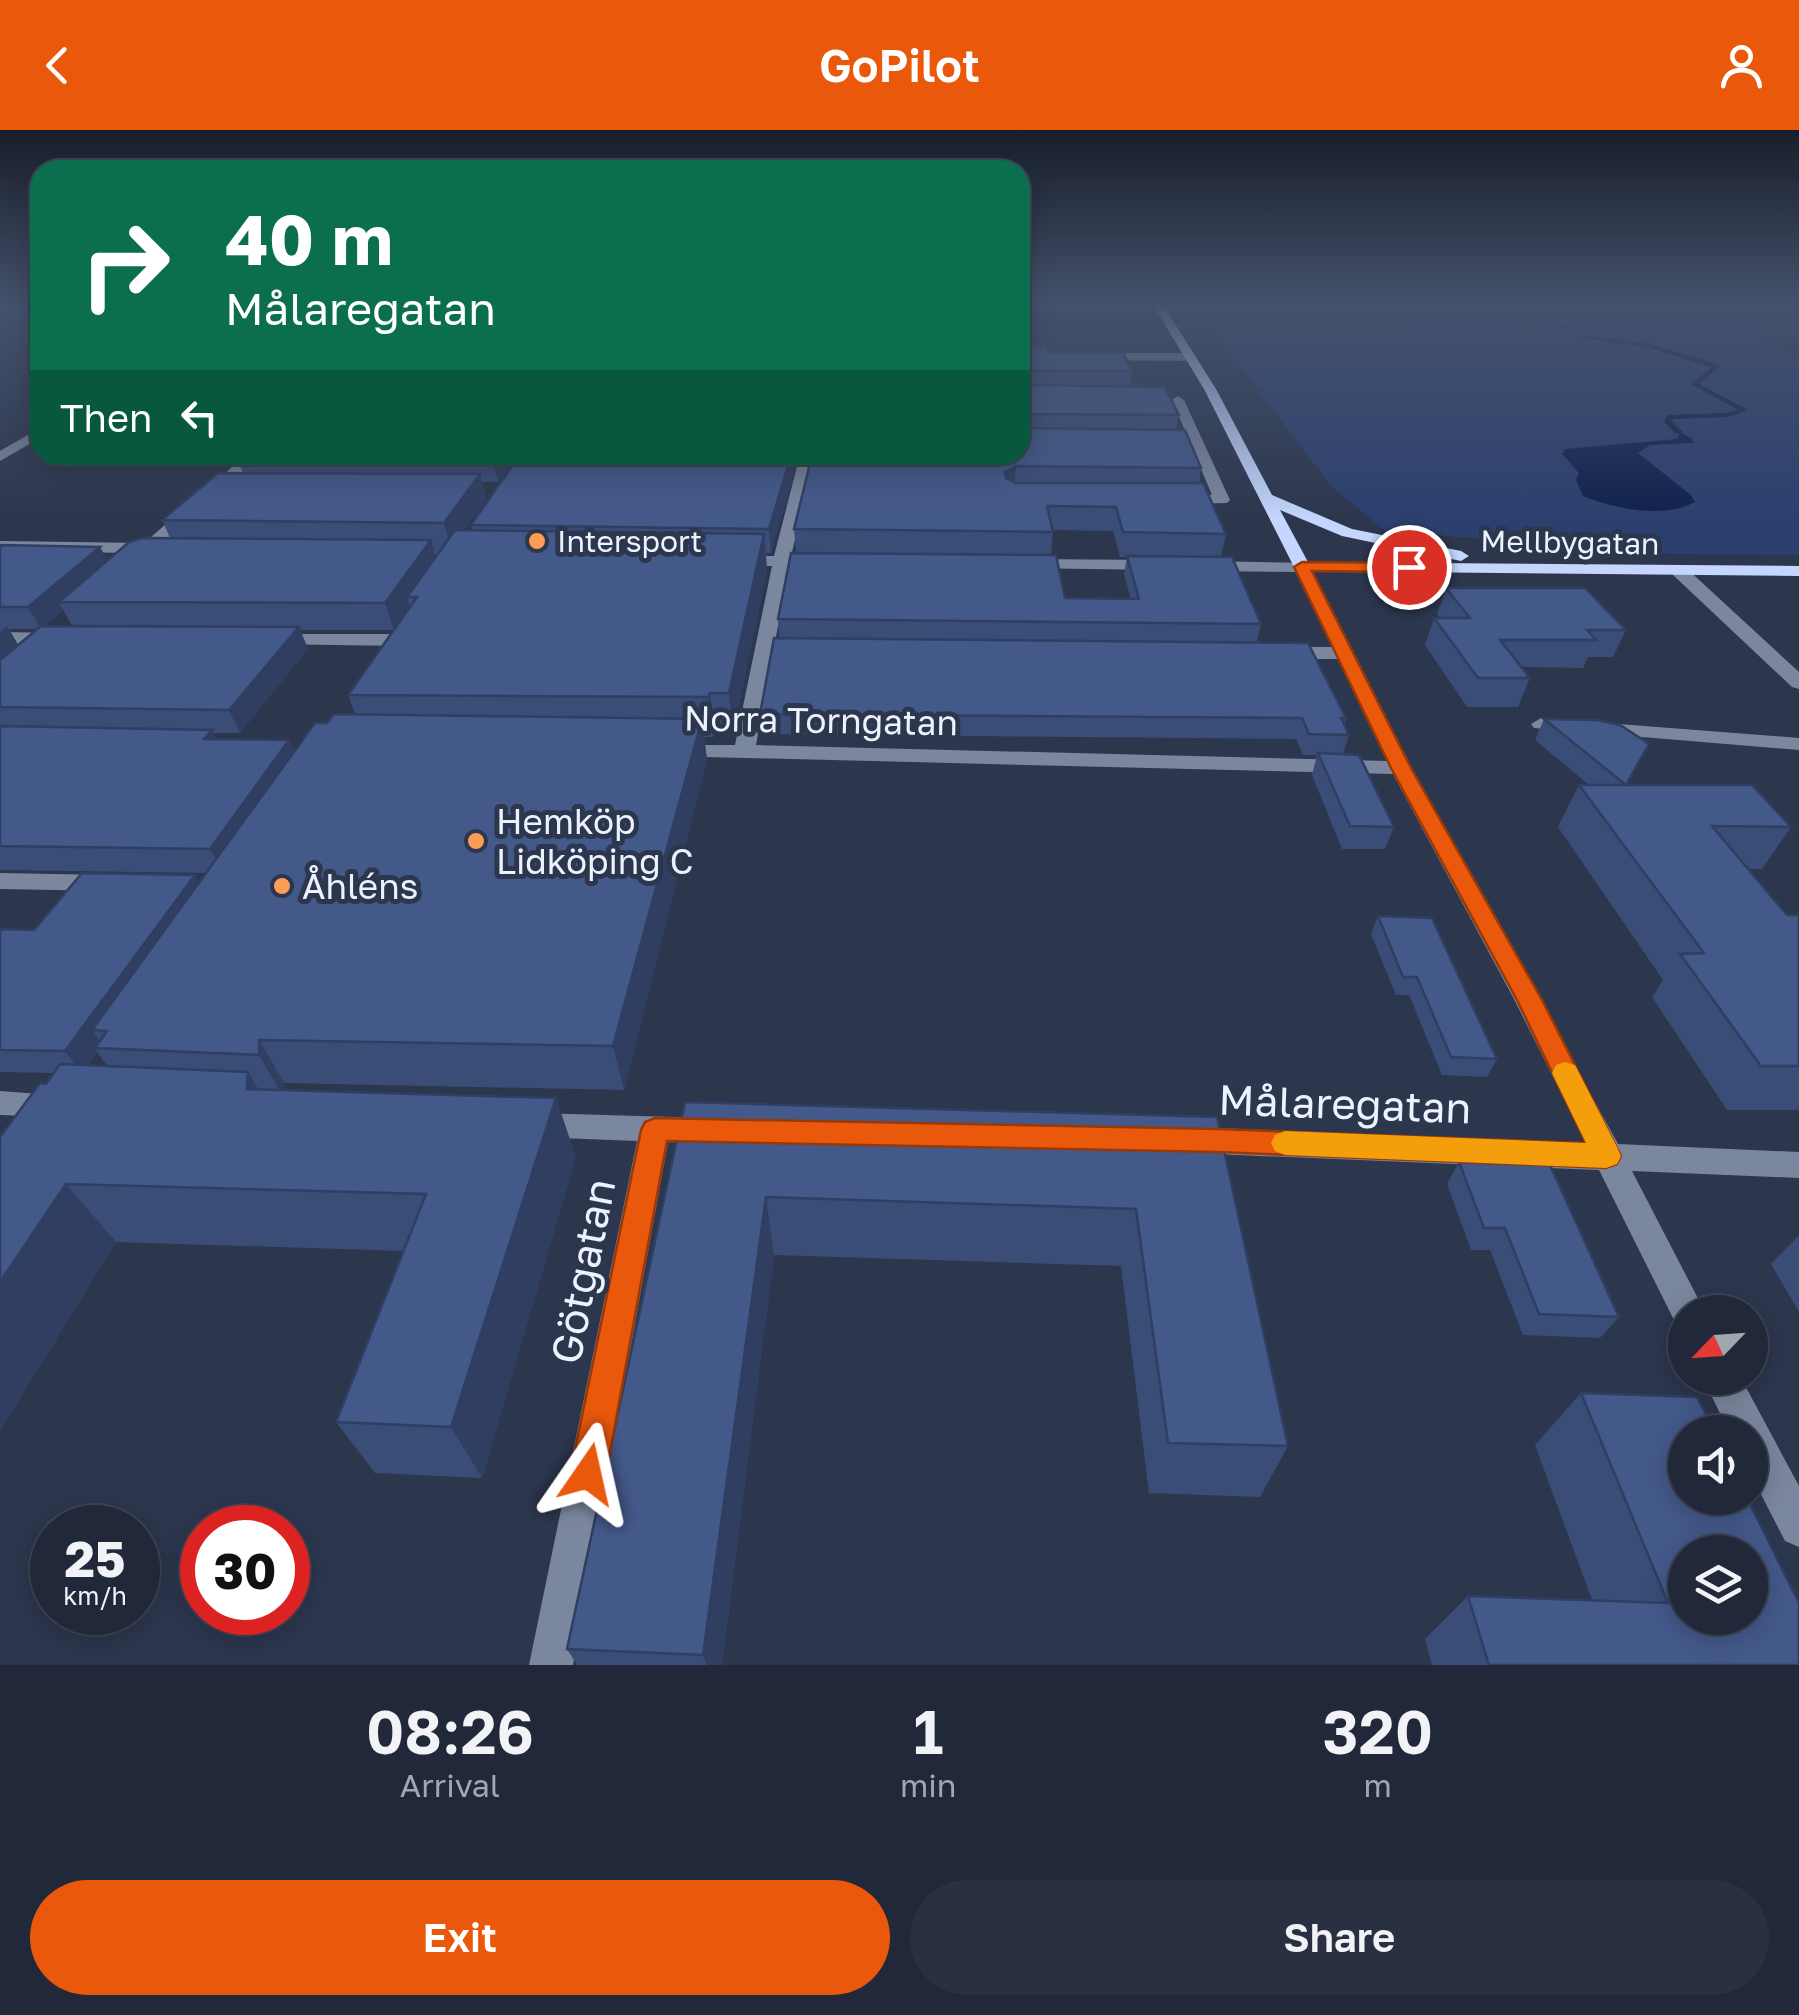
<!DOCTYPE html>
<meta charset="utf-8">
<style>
body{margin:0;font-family:"Golos Text",sans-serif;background:#293042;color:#f1f3f6;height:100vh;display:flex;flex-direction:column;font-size:38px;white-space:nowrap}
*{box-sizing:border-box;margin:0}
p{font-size:32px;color:#a2a6af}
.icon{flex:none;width:55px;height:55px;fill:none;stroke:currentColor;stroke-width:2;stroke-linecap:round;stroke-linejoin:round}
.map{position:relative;height:1535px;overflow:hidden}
.sheet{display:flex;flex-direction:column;background:#21283a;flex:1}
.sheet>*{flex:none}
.banner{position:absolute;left:30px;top:30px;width:1000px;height:305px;border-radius:30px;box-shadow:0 5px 25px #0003,0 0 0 2px #3e4454;background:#0b6e4f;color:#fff;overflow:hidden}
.needle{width:65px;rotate:245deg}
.tools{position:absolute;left:1668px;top:1165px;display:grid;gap:20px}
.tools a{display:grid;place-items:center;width:100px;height:100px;border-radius:50%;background:#21283a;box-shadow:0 5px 25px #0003,0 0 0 2px #3e4454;font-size:50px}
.speed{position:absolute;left:30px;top:1375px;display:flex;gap:20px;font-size:50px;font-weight:700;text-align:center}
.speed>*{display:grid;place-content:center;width:130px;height:130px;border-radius:50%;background:#21283a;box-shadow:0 5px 25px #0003,0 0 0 2px #3e4454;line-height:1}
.speed small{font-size:25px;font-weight:400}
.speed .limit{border:15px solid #d22;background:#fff;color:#111}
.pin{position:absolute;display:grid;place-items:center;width:85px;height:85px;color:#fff;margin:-42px;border:5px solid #fff;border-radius:50%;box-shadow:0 2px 10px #0007}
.me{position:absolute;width:110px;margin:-55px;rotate:11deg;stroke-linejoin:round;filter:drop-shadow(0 0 8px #0008)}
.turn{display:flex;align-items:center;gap:35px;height:210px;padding:0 30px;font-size:45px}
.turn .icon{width:130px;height:130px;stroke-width:2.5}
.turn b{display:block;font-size:70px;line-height:85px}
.then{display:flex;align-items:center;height:95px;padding:0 30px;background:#0003;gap:20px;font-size:38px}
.eta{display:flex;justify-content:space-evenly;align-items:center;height:170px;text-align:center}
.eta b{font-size:60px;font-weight:600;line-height:70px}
.cta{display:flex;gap:20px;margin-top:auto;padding:20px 30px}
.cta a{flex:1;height:115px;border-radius:60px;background:#ea580c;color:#fff;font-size:40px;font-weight:600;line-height:115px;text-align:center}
.cta a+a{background:#293042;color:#f1f3f6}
header{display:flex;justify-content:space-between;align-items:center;height:130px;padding:0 30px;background:#ea580c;color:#fff;font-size:45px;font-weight:600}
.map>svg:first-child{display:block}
.green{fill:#2c406f}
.water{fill:#10214d}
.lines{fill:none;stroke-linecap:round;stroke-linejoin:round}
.stream{fill:#10214d;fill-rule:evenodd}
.minor{fill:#7b879e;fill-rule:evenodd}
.major{fill:#c4d6fd;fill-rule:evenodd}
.wall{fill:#3a4d77;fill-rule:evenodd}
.shaded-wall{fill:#2f3e61}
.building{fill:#43598a;stroke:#2f3e61;stroke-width:2.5;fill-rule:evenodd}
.route{fill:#ea580c;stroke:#983908;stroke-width:2.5}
.slow{fill:#f59e0b}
.poi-dot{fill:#fd9c55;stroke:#2c364d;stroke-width:4}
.labels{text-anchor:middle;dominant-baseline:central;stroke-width:10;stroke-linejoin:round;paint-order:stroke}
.far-poi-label{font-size:30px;fill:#ecf2fe;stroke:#2c364d;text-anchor:start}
.far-street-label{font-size:30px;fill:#ecf2fe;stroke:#2c364d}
.street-label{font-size:35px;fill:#ecf2fe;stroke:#2c364d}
.poi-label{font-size:35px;fill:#ecf2fe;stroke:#2c364d;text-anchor:start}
.near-street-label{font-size:42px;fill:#ecf2fe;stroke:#2c364d}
</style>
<header><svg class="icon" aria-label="back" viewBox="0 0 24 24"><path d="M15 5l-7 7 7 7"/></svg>GoPilot<svg class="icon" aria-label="person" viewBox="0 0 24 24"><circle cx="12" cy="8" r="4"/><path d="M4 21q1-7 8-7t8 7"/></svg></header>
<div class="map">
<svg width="1799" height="1535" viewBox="0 0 1799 1535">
<rect width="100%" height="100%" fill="#2c364d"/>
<path class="green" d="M1799,186V204H1757L1799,228V425L1675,424L1385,401L1331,356L1209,195Z"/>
<path class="water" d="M1020,175H1799V186L1020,194Z
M1679,302L1692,308L1693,313L1650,315L1638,323L1691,365L1695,372C1664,389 1615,379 1583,366L1576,350L1579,343L1562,324L1565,319L1668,310L1678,308Z"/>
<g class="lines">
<path class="stream" d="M1527,175H1534L1573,199L1568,200Z
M1584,205L1651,214L1719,235V237L1699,254L1748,280L1727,287L1673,289L1672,292L1683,302L1676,304L1664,292L1667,285L1727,283L1738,280L1691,254L1712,237L1650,218L1582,208Z"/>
<path class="minor" d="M1091,223H1191L1197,227L1191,231L1087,230Z
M1178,266L1184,270L1230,370L1227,373L1180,374L1172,369L1180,364L1212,365L1172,270Z
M40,298V308L0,331V321Z
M246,325H261L141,434H129L127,430L133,423L0,421V411L144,413Z
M800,325H814L791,427H820L828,432L820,437H789L775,512H806L815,518L806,524H773L756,615L1387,631L1338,529H1281L1271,523L1281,517H1332L1296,442L1205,441L1197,436L1205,431L1308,433L1412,638L1618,1014L1799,1022V1048L1632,1041L1705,1182H1685V1197L1676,1194L1599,1040L1189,1023L1178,1019L1174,1010L1178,1001L1189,997L1586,1013L1515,871L1393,644L668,626L665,621L668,616L676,615H735L772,436H735L727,431L735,426H774Z
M1025,429L1160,430L1168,435L1160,440L1019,438L1017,434Z
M1672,436H1684L1799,542V559L1792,557L1672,444Z
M0,502L58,503L67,509L58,515L0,514Z
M273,504H403L412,510L403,516L266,514V506Z
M1541,588L1799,608V620L1534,598L1531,594Z
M0,743L108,745L120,753L108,761L0,759Z
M0,961L66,966L70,975L66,984L55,987L0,985Z
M535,983L709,988L720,992L724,1001L720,1010L709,1014L668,1012L573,1535H529L637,1011L535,1007L524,1004L520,995L524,986Z
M1703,1248H1741L1799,1356V1417L1785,1411L1750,1343V1302H1729Z"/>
<path class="major" d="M1153,175H1163L1216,259L1272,365L1352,399L1461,421L1469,426L1461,431L1342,406L1280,380L1308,432L1799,436V446L1296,441L1204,259Z"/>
</g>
<path class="wall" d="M1020,216L1132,241L1130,256L1179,285L1176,300L1201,338L1199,353L1226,404L1221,427L1261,494L1257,512L1346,588L1344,595L1349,605L1343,624L1394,697L1385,719H1342L1312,645L1317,625H1303L1296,609L762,604L760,584L779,508L778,489L796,423L794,399ZM1053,400L1113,401L1120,427H1127L1124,444L1131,469L1065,468L1051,425Z
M517,325L498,352H482L486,369L464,401H472L471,395L799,325L771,423H766L767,441L733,604H715L713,607H704L707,630L624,960L284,953V960L576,1027L482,1348L375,1343L336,1292L403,1121L116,1112L0,1301L46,954L53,943L0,942V799L34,800L199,753L206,743L0,740V415L100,417L107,431L170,408L162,390L243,343L237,328ZM63,480L72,496H45ZM9,499H37L18,515ZM300,500H393L348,565L355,584L327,593L294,622L289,610L216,609L213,603H240L308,519ZM97,922L107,936L88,935Z
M1446,458L1626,500L1613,527H1588L1583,538L1521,537L1530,548L1518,577H1467L1425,515L1434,488H1440L1437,484Z
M1544,589L1627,655L1791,697L1762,739H1748L1787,785H1799V980H1727L1652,867L1663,850L1558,697L1579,655H1589L1535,610Z
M1378,786L1497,929L1487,947L1442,945L1409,865H1396L1371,804Z
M685,972L1217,987L1288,1316L1260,1367L1149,1363L1121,1136L774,1125L722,1535H577L567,1519Z
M1459,1032L1619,1187L1600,1208L1523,1205L1490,1120H1471L1447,1054Z
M1799,1105V1182L1771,1134Z
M1581,1263L1799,1535H1432L1425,1509L1468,1466L1592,1470L1535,1315Z"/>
<path class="shaded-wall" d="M496,325H517L498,352L493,329Z
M791,325H799L771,423L769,399Z
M1016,336L1014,359L1004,365L1005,342Z
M480,344L486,369L451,419L444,393Z
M764,404L767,441L733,604L729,563Z
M431,410L439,437L407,467L410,477L394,500L385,473Z
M100,417L111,438L59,472L63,480L41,499L28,477Z
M7,496L20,518L0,536V502Z
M299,497L308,519L240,603L229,580Z
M710,563L715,604L713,607L708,567Z
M702,589L707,630L624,960L613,916Z
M212,600L223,623L204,609Z
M289,610L299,634L223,743L210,719Z
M195,745L207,767L107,901L92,900L102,914L95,918L97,922L82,943L65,921Z
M259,910L284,953V968L259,925Z
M248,942L283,1001L247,959Z
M556,968L576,1027L482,1348L451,1297Z
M66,1054L116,1112L0,1301V1152Z
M766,1067L774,1125L722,1535H707L703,1525Z"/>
<path class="building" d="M1020,216H1047L1048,222H1123L1132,241H1021L1020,242Z
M1020,255L1165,257L1179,285L1022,284L1020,286Z
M1020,298L1185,300L1201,338L1016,336L1005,342L1006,348L1016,353H1203L1226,404L1123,402L1116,377L1047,376L1053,402L794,399L812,325H1020Z
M241,325H496L493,329L237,328Z
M520,325H791L769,399L471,395Z
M218,343L480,344L444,393L162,390Z
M455,400L764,404L729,563H710L708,567L348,565L417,467H407Z
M142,408L431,410L385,473L59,472L129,412Z
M0,415L100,417L28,477H0Z
M791,423L1056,425L1065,468L1139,469L1127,426L1232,427L1261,494L778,489Z
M1446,458H1585L1626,500H1587L1596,510H1500L1530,548H1478L1434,488H1470Z
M41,496L299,497L229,580L0,577V530Z
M774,508L1308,513L1346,588H1341L1349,605L1309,604L1302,588L760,584Z
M334,584L702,589L613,916L259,910V925L95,918L107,901L92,900L315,593H327Z
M1544,589L1597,590L1620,595L1649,614L1626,655Z
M0,596L212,600L204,609L289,610L210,719L0,716Z
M1318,623L1359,625L1394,697L1350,696Z
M1579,655H1752L1791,697L1712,696L1787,785H1799V936H1761L1680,824L1704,823Z
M82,743L195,745L65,921L0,920V799L34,800Z
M1378,786L1432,788L1497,929L1451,927L1417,847H1403Z
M60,934L248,942L247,959L556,968L451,1297L336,1292L426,1064L66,1054L0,1152V1007L40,953L46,954Z
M685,972L1217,987L1288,1316L1168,1313L1136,1079L766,1067L703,1525L567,1519Z
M1459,1032L1550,1035L1619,1187L1539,1184L1505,1098H1484Z
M1581,1263L1697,1267L1715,1302H1685V1368H1747L1799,1473V1535H1489L1468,1466L1668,1473ZM1685,1422H1750V1488H1685Z"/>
<linearGradient id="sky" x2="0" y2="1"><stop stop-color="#181e2a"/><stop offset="0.45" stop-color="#45526d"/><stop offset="1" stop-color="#45526d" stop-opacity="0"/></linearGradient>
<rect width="1799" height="390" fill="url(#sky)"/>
<path class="route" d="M1302,432L1409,433L1417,437L1409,442L1312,441L1411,638L1542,870L1621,1026L1617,1034L1606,1038L1218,1022L667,1011L606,1344L601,1356L588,1362L575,1356L570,1344L641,1000L645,992L655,988L1218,999L1586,1013L1517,870L1391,638L1294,437Z"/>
<path class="slow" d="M1565,932L1575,935L1617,1017L1621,1026L1617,1034L1606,1038L1285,1025L1275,1021L1271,1013L1275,1005L1285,1001L1586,1013L1552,943L1556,935Z"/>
<g class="poi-dot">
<circle cx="537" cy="411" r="10"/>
<circle cx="476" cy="711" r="10"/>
<circle cx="282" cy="756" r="10"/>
</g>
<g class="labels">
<g class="far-poi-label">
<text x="557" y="411">Intersport</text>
</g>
<g class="far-street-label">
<text transform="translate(1570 412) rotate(1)">Mellbygatan</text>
</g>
<g class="street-label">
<text transform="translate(821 590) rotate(1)">Norra Torngatan</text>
</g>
<g class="poi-label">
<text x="496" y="691">Hemköp<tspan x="496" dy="40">Lidköping C</tspan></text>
<text x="302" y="756">Åhléns</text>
</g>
<g class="near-street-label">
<text transform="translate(1345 973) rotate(2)">Målaregatan</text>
<text transform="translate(582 1141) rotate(-79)">Götgatan</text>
</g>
</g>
</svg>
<div class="tools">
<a><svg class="needle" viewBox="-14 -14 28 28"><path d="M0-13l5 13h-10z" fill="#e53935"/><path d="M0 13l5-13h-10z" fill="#a2a6af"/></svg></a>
<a><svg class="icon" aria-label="sound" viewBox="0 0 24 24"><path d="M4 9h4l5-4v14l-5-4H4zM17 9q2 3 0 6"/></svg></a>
<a><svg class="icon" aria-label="layers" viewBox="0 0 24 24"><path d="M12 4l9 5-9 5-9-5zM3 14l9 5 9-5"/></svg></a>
</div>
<div class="speed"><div>25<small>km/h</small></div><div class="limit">30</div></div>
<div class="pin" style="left:1409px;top:437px;background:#d93025"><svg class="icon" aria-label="arrive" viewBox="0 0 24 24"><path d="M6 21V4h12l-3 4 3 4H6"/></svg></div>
<svg class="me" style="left:588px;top:1344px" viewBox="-20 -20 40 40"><path d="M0-17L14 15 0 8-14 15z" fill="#ea580c" stroke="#fff" stroke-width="4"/></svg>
<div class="banner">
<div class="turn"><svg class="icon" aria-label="right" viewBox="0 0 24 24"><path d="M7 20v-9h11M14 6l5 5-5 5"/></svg><div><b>40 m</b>Målaregatan</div></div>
<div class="then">Then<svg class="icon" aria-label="left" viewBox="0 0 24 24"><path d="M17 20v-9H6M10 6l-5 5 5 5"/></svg></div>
</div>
</div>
<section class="sheet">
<div class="eta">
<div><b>08:26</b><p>Arrival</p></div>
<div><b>1</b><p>min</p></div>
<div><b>320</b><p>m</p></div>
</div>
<div class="cta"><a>Exit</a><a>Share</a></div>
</section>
